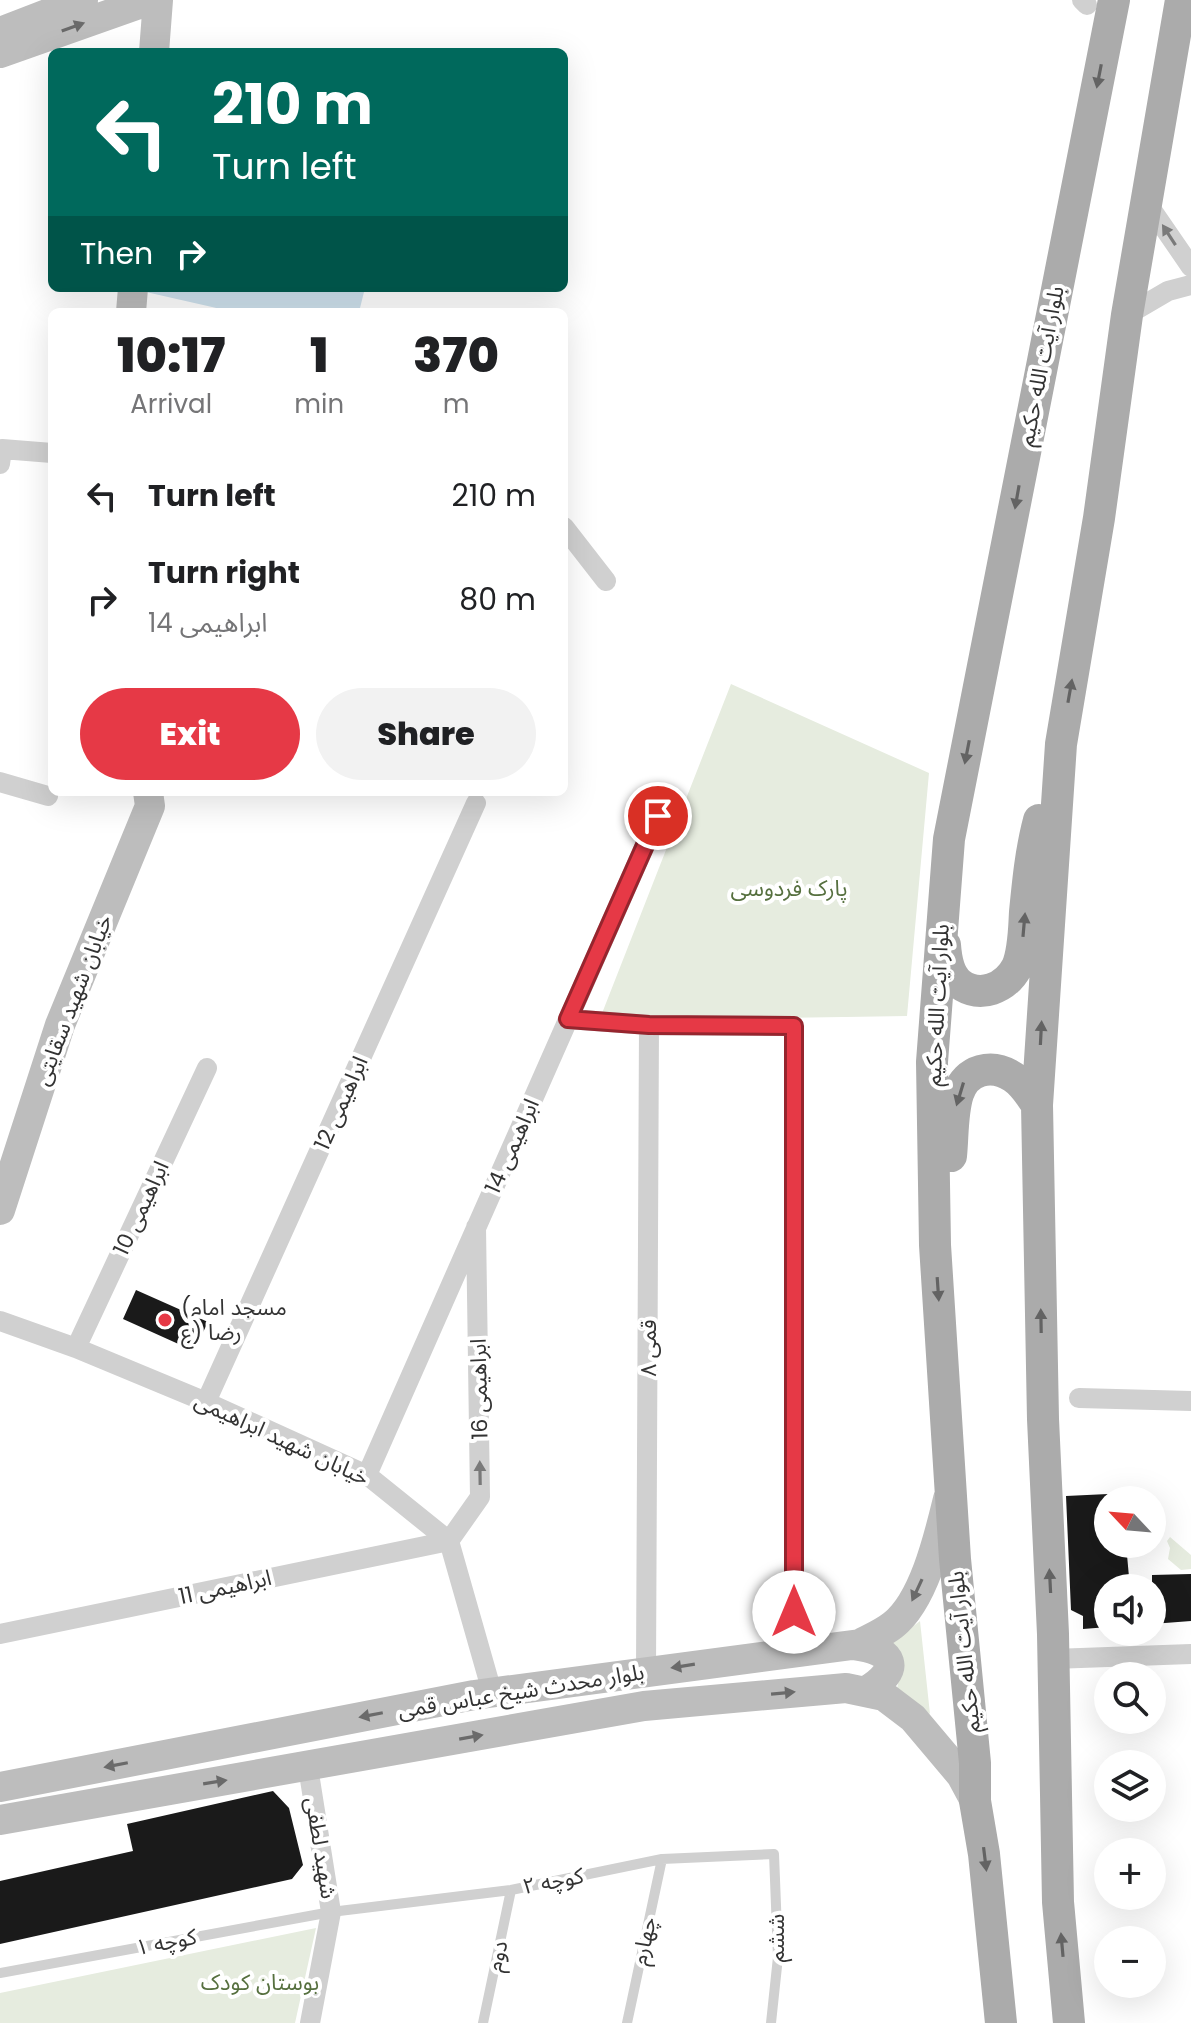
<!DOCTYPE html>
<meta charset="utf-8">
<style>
body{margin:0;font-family:Poppins,"Noto Sans Arabic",sans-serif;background:#f2f2f2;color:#202124;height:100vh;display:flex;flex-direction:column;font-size:30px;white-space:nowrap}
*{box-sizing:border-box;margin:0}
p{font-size:26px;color:#757577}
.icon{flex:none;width:44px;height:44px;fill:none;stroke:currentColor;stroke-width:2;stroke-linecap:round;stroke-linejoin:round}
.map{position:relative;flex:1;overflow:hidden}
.drawer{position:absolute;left:48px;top:308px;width:520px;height:488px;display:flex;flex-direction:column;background:#fff;border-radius:12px;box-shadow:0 8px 32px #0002}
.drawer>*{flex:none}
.guide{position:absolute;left:48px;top:48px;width:520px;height:244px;border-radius:12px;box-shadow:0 8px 32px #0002;background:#00695c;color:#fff;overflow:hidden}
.needle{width:52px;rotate:296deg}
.fabs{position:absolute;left:1094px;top:1486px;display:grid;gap:16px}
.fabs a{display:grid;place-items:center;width:72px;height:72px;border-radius:50%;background:#fff;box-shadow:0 8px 32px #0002;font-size:40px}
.pin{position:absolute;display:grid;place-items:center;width:68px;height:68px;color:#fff;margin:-34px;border:4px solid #fff;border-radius:50%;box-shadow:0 2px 8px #0007}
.me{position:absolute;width:88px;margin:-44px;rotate:0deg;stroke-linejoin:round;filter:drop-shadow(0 0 6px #0008)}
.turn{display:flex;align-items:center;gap:28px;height:168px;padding:0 32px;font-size:36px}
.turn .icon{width:104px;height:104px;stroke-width:2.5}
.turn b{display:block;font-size:56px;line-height:68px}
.then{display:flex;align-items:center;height:76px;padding:0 32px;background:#0003;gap:16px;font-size:30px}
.eta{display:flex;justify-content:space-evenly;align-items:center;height:136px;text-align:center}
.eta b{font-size:48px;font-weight:800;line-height:56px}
.button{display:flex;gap:16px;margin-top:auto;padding:16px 32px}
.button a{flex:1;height:92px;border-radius:48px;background:#e63946;color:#fff;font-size:32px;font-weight:800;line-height:92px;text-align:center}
.button a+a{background:#f2f2f2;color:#202124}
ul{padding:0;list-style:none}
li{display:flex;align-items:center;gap:24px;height:104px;padding:0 32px}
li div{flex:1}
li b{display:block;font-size:30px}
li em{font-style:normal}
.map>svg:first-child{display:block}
.green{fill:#e6ecdf}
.water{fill:#cfe2ee}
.building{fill:#1a1a1a}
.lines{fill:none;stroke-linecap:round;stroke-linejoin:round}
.lane{stroke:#d0d0d0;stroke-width:10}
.street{stroke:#d0d0d0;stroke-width:20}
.secondary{stroke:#bdbdbd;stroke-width:30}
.primary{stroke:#ababab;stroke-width:32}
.oneway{fill:#6a6a6a}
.oneway2{fill:#636363}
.oneway3{fill:#7a7a7a}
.route-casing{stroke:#96252e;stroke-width:20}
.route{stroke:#e63946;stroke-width:14}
.poi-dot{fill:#e63946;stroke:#fff;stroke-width:3}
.labels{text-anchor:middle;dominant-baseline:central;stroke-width:8;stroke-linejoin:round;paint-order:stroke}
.street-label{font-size:22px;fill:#333;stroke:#fff}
.park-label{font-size:22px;fill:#56703f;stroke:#fff}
.poi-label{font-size:22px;fill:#333;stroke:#fff;text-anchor:start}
</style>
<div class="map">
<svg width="1191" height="2023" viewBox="0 0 1191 2023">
<rect width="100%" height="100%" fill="#fff"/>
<path class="green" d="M731,684L929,773L907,1016L599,1021Z
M1170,1537L1191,1555V1569L1181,1570L1168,1559L1170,1548L1167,1541Z
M920,1621L930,1714L897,1690L899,1676L890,1644Z
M316,1928L295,2023H0V1993Z"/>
<path class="water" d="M147,288H365L359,312H234L146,292Z"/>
<path class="building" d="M136,1290L208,1322L194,1351L123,1319Z
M1108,1494V1544H1126L1130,1588H1108V1627L1083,1629V1616L1071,1610L1066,1496Z
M1191,1574V1621L1152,1624V1575Z
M273,1791L289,1808L303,1865L292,1879L0,1944V1881L133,1851L127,1824Z"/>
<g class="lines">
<path class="lane" d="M0,1973L331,1912L511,1890L662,1859L774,1854L778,1957L771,2023
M483,2023L511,1890
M627,2023L662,1859"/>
<path class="street" d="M1082,0L1087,5
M1147,203L1191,267
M1127,315L1168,291L1191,285
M0,464L2,449L52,453
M564,527L606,581
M0,782L48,796
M568,1019L649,1025L794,1026V1612
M0,1321L76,1348L206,1402L367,1475L449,1541L492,1692
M76,1348L207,1068
M1079,1398L1191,1401
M206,1402L476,803
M367,1475L658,816
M0,1634L449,1541L480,1497L476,1227
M1053,1659L1191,1654
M646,1672L649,1025
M308,1767L331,1912L310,2023"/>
<path class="secondary" d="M3,31L83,0
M154,52L158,0
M0,53L150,0
M131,312L133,288
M0,1210L60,1025L150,806L148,792
M854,1645C894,1650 903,1669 866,1691
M0,1787L474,1695L860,1644C871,1638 883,1633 893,1625C924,1601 939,1536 948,1499
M0,1820L644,1706L846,1688L884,1696L913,1718L961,1775L975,1801"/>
<path class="primary" d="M945,945C946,959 948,975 960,984C980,999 1006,988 1017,967C1024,951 1024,929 1025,912C1028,881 1031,850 1039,820
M951,1156C953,1136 952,1112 958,1094C966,1069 992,1063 1013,1077C1024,1084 1030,1095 1037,1105
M1001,2023L984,1854L975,1801V1763L955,1559L935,1245L932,1062L949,839L1114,0
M1069,2023L1058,1902L1053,1634L1043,1419L1037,1105L1061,744L1099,518L1127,315L1181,0"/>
</g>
<defs><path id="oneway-solid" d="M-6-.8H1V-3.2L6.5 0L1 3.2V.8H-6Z" transform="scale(2)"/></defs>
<g class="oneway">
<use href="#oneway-solid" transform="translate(73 27) rotate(-20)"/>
<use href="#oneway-solid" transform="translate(917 1590) rotate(115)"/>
<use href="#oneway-solid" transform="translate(683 1666) rotate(171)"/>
<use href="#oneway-solid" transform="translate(783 1693) rotate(-5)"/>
<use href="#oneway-solid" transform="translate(371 1715) rotate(169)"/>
<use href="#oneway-solid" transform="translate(471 1737) rotate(-10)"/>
<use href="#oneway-solid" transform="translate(116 1765) rotate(169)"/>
<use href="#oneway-solid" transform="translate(215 1782) rotate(-9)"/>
</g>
<g class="oneway2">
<use href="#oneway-solid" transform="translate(1099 76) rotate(101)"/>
<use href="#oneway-solid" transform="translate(1017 497) rotate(100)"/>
<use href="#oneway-solid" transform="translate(1070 691) rotate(-80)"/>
<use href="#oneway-solid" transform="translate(967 752) rotate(101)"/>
<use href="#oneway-solid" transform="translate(1024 925) rotate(-85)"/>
<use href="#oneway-solid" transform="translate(1041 1033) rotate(-87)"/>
<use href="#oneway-solid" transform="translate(960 1094) rotate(107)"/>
<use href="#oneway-solid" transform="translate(938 1289) rotate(86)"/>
<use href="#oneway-solid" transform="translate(1041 1321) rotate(-91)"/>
<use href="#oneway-solid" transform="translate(1050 1581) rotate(-93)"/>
<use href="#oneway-solid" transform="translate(985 1859) rotate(83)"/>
<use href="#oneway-solid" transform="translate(1062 1945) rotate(-95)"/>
</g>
<g class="oneway3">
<use href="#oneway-solid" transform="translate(1169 235) rotate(-123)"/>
<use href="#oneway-solid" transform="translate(480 1473) rotate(-91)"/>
</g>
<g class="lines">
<g class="route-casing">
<path id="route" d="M658,816L568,1019L649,1025L794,1026V1612"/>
</g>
<use href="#route" class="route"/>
</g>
<circle class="poi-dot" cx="165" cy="1320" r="8"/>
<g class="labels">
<g class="street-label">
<text transform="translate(1041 366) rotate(-79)">بلوار آیت الله حکیم</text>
<text transform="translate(73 1000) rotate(-69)">خیابان شهید سقایتی</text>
<text transform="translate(937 1005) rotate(-87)">بلوار آیت الله حکیم</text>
<text transform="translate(341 1103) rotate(-66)">ابراهیمی 12</text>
<text transform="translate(512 1146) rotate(-66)">ابراهیمی 14</text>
<text transform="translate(141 1208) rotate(-65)">ابراهیمی 10</text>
<text transform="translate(648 1348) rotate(-90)">قمی ۸</text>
<text transform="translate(479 1389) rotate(-91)">ابراهیمی 16</text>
<text transform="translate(282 1439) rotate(25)">خیابان شهید ابراهیمی</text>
<text transform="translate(225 1587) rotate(-12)">ابراهیمی 11</text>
<text transform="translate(964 1652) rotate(-96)">بلوار آیت الله حکیم</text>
<text transform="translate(521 1691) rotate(-9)">بلوار محدث شیخ عباس قمی</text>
<text transform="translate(321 1848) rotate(81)">شهید لطفی</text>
<text transform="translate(553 1881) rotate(-11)">کوچه ۲</text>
<text transform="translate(776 1938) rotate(-90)">ششم</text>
<text transform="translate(644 1941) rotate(-78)">چهارم</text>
<text transform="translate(166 1942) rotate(-11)">کوچه ۱</text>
<text transform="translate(497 1956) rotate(-78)">دوم</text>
</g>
<g class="park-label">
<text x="789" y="888">پارک فردوسی</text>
<text x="260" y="1982">بوستان کودک</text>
</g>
<g class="poi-label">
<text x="181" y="1307">(مسجد امام<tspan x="181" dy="25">رضا (ع</tspan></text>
</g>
</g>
</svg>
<div class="fabs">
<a><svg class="needle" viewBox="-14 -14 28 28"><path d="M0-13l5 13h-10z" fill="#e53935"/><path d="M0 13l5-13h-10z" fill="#757577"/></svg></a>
<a><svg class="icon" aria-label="sound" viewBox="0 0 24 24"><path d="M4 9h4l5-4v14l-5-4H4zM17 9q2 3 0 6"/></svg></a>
<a><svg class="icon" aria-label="search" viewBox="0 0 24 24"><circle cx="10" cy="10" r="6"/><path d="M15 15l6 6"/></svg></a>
<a><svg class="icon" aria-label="layers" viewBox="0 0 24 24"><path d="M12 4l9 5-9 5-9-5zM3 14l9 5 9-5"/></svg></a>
<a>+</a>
<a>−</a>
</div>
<div class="pin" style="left:658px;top:816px;background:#d93025"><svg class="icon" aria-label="arrive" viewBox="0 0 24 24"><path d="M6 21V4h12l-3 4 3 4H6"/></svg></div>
<svg class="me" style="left:794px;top:1612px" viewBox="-20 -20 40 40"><circle r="19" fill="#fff"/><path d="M0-13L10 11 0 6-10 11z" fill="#e63946"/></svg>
<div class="guide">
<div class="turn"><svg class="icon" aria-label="left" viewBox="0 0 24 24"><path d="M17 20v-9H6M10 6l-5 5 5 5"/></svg><div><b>210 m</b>Turn left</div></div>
<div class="then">Then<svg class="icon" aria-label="right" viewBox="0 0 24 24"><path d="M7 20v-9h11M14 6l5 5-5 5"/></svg></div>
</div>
<section class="drawer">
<div class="eta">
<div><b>10:17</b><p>Arrival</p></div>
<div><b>1</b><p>min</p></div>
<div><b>370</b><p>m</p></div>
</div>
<ul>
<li><svg class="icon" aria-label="left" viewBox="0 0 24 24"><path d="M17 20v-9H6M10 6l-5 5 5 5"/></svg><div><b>Turn left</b></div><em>210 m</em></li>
<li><svg class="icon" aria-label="right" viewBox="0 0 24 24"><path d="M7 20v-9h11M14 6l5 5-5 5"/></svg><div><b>Turn right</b><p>ابراهیمی 14</p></div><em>80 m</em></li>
</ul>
<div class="button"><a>Exit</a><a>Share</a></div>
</section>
</div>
